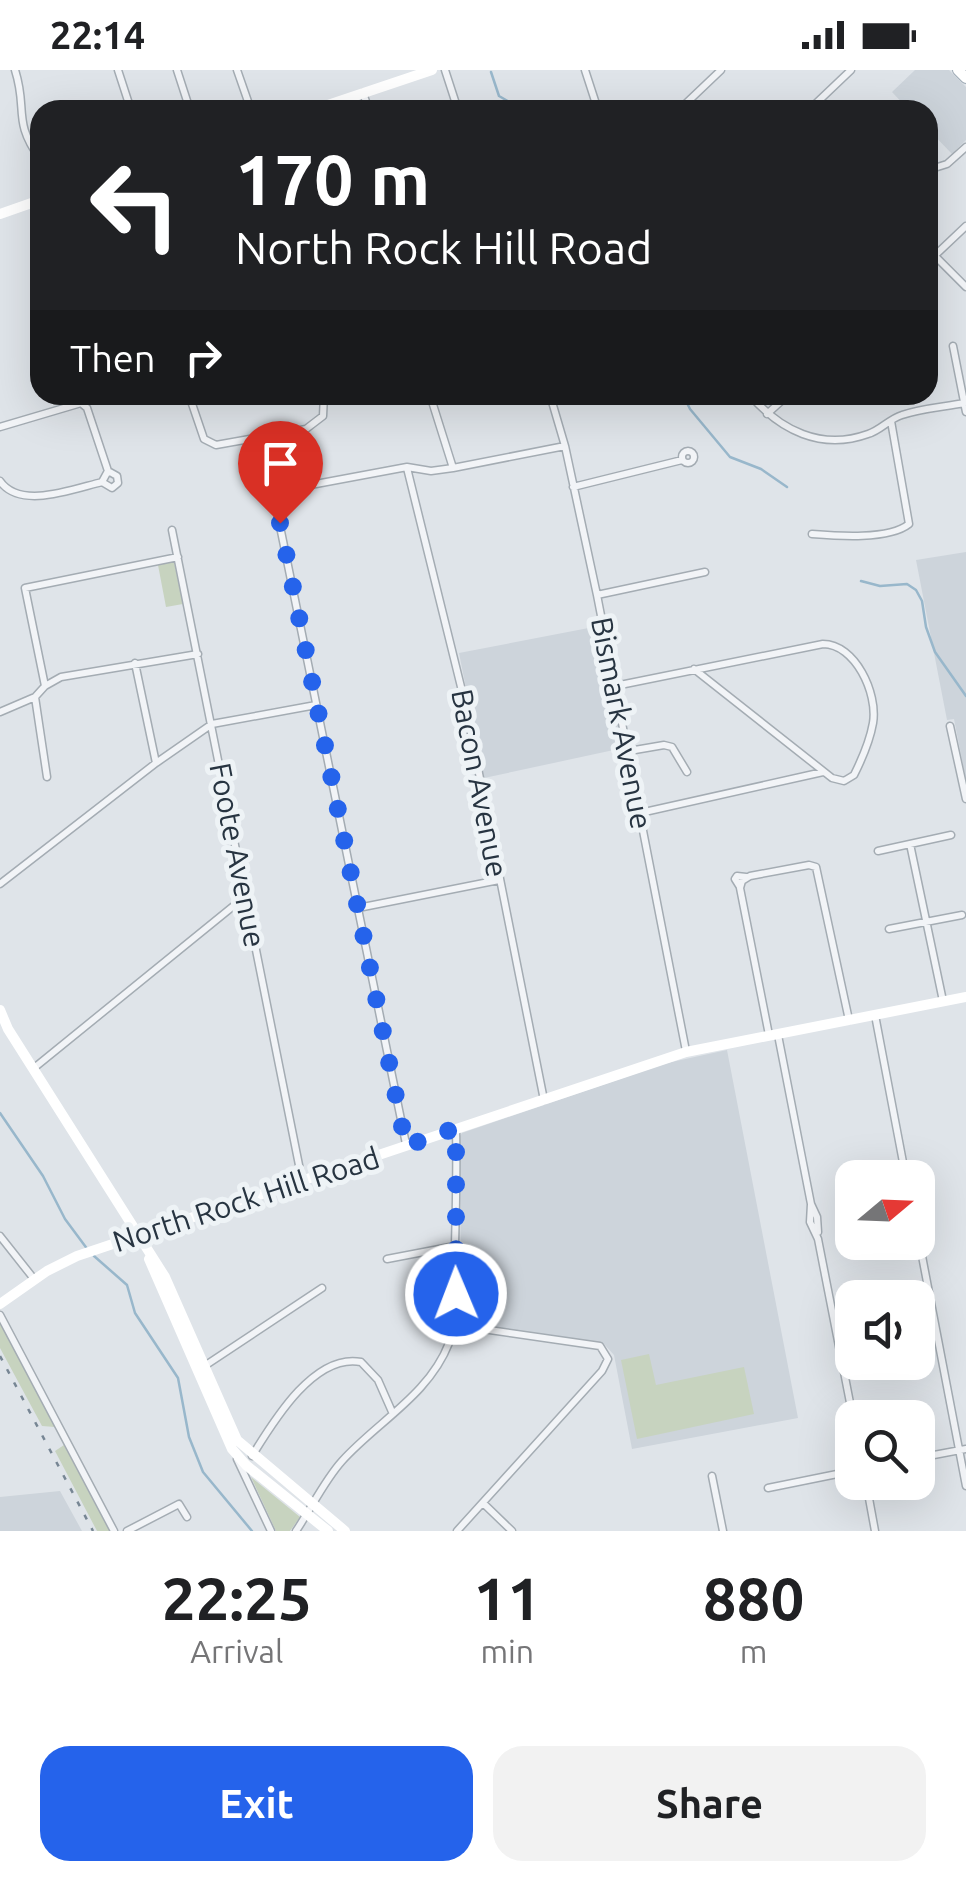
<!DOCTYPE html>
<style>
body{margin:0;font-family:Ubuntu,sans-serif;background:#f2f2f2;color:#202124;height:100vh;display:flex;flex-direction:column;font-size:38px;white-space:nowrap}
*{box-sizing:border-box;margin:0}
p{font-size:32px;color:#757577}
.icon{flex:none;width:55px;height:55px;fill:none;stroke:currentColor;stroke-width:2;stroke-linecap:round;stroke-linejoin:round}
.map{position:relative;height:1461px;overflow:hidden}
.sheet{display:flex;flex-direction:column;background:#fff;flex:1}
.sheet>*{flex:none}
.banner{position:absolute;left:30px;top:30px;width:908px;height:305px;border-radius:30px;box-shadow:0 10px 40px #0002;background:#202124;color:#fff;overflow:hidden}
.needle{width:65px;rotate:71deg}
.controls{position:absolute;left:835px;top:1090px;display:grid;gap:20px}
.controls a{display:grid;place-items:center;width:100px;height:100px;border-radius:20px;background:#fff;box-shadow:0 10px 40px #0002;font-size:50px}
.pin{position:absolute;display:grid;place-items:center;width:85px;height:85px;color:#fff;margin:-102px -42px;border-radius:50% 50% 50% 0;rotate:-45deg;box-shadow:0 0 10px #0007}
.pin .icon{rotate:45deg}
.me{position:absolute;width:110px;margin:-55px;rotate:359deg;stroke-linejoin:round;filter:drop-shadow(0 0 8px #0008)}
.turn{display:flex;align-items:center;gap:35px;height:210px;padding:0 40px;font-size:45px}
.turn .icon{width:130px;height:130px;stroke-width:2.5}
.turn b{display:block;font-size:70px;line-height:85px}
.then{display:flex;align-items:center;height:95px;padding:0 40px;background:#0003;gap:20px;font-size:38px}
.eta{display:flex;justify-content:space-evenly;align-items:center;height:170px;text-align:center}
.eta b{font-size:60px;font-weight:700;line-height:70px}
.action{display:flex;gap:20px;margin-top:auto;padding:20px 40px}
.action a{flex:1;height:115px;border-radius:30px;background:#2563eb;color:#fff;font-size:40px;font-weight:700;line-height:115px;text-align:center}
.action a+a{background:#f2f2f2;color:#202124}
.status{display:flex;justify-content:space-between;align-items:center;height:70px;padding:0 50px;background:#fff;direction:ltr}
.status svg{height:28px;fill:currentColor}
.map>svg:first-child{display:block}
.built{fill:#cdd4db}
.green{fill:#c7d3bf}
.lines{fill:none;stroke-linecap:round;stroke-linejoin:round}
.stream{stroke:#98b7cb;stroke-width:2.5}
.street-casing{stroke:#a4acb3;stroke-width:9}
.primary-casing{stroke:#9eaab5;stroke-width:12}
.street{stroke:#f2f4f7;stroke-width:6}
.secondary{stroke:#fff;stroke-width:10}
.primary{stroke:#fff;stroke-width:10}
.rail{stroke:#778694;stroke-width:2.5;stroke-dasharray:5 10;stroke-linecap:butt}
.route{stroke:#2563eb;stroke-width:18;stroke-dasharray:0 32.4}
.labels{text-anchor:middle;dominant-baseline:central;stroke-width:10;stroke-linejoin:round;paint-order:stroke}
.street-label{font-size:30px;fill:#273441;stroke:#eef3f6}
</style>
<div class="status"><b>22:14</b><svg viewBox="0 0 49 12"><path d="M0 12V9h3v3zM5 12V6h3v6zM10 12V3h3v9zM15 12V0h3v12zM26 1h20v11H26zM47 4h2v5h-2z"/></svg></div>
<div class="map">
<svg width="966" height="1461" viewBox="0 0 966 1461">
<rect width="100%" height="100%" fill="#dfe4e9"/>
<path class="built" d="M915,0H949L966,17V70L952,84L928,59V40H909L892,22Z
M966,482V710L954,649L947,650L916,490Z
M599,556L623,678L484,708L459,583Z
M727,980L798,1348L632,1379L614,1285L604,1274L530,1265L461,1251L460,1066L462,1063L667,993Z
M60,1421L82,1461H0V1427Z"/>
<path class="green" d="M174,492L183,534L166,537L158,495Z
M0,1252L55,1357L42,1356L0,1278Z
M649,1284L656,1315L744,1297L754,1344L637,1369L621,1290Z
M64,1375L110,1461H97L55,1381Z
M251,1407L300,1447L290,1461H276Z"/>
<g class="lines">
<path class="stream" d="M491,2L499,26L523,40
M683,325L690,339L730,387L761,399L787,417
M861,511L880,516L907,514L916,520L922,531L926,557L935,582L966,626
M0,1043L43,1106L65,1149L88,1180
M94,1186L127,1215L135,1243L178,1308L189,1367L203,1402L252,1461"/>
<g class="street-casing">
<path id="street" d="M15,0C28,40 12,50 40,89
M118,0L131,40
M177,0L190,40
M237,0L251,40
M445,0L458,40
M585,0L598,40
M363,23L369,40
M679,40L721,0
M809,40L851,0
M928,100L947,94L966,77
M935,186L966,217
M928,192L966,156
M953,276L966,342
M189,325L204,369L216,375L306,359L323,346L324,325
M430,325L453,398
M550,325L565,376L597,525L686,981
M750,325C780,360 821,381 868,364C881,360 889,349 902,345C922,338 944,337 964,333
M767,344L788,325
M0,357L81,333L87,338L108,401L102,412C73,419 20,440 0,411
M682 387a6 6 0 1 1 12 0a6 6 0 1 1-12 0Z
M407,398L465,633L544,1030
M102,412L112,418L118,413L117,406L108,401
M573,417L682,390
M172,460L302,1110
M812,464C837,466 889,470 909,454L891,351
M597,525L705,502
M135,593L156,693
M45,616L25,518L178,487
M615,616L823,574C855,574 878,623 873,653C870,670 862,689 854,705L844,711L832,708L694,599
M35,627L47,707
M0,642L35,627L45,616L61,607L198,584
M950,656L966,729
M629,681L664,675L672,677L687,702
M640,743L823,702
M910,774L943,931
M878,781L951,765
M0,814L156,693L212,654L316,635
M740,817L735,809L737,806L746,807
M358,838L499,810
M889,859L962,845
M875,945L906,1108
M769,965L740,818L742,811L750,806L809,795L816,797L849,950
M778,965L811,1134L817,1147L818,1162
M34,998L247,825
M406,1074L273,422L407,397L431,401L453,398L565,376
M811,1134L810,1152L818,1169L853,1348
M918,1165L966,1416
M0,1166L34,1209
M387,1189L455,1176
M0,1245L114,1461
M455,1255L600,1276L608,1289L602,1301L457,1461
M203,1297L322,1218
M252,1386C273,1352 314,1283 361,1292L378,1310L393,1344
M918,1388L966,1379
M237,1389L271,1461
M712,1406L723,1461
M866,1412L875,1461
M768,1418L852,1401
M483,1433L512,1461
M127,1461L179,1434L187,1447
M296,1461C311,1439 324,1411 342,1391C377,1352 429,1325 449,1273C460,1242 455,1207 455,1175C456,1137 457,1098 456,1060"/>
</g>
<g class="primary-casing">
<path id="primary" d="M958,0L966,8"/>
</g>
<use href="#street" class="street"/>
<path class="secondary" d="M313,40L432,0
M0,144L40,130
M0,940L8,959L165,1207L237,1370L345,1461
M149,1189L232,1379L246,1395L328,1461
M0,1234L47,1201L77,1186L686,982L966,927"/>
<use href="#primary" class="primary"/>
<path class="rail" d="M0,1286L93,1461"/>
</g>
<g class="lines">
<path class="route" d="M280,453L406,1076L456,1058V1224"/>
</g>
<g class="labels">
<g class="street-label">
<text transform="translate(622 653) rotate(79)">Bismark Avenue</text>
<text transform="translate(480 713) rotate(79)">Bacon Avenue</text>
<text transform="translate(238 785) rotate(79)">Foote Avenue</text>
<text transform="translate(246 1129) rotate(-18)">North Rock Hill Road</text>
</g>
</g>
</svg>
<div class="controls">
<a><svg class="needle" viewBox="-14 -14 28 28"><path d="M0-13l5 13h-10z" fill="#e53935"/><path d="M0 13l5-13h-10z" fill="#757577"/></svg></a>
<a><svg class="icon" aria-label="sound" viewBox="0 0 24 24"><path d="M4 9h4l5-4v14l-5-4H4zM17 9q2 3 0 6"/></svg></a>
<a><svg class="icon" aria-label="search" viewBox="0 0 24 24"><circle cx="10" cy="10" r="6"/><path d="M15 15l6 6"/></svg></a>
</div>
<div class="pin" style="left:280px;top:453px;background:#d93025"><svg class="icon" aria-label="arrive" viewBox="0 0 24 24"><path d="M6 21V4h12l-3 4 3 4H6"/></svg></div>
<svg class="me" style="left:456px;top:1224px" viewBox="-20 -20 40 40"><circle r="17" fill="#2563eb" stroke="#fff" stroke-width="3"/><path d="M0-11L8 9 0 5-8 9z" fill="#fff"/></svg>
<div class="banner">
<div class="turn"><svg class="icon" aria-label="left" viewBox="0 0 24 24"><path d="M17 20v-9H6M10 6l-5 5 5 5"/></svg><div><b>170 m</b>North Rock Hill Road</div></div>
<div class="then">Then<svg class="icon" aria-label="right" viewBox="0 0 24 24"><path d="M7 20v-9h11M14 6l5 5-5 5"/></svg></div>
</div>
</div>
<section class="sheet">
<div class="eta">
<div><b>22:25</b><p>Arrival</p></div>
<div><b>11</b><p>min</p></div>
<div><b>880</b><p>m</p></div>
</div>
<div class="action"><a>Exit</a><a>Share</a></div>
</section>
